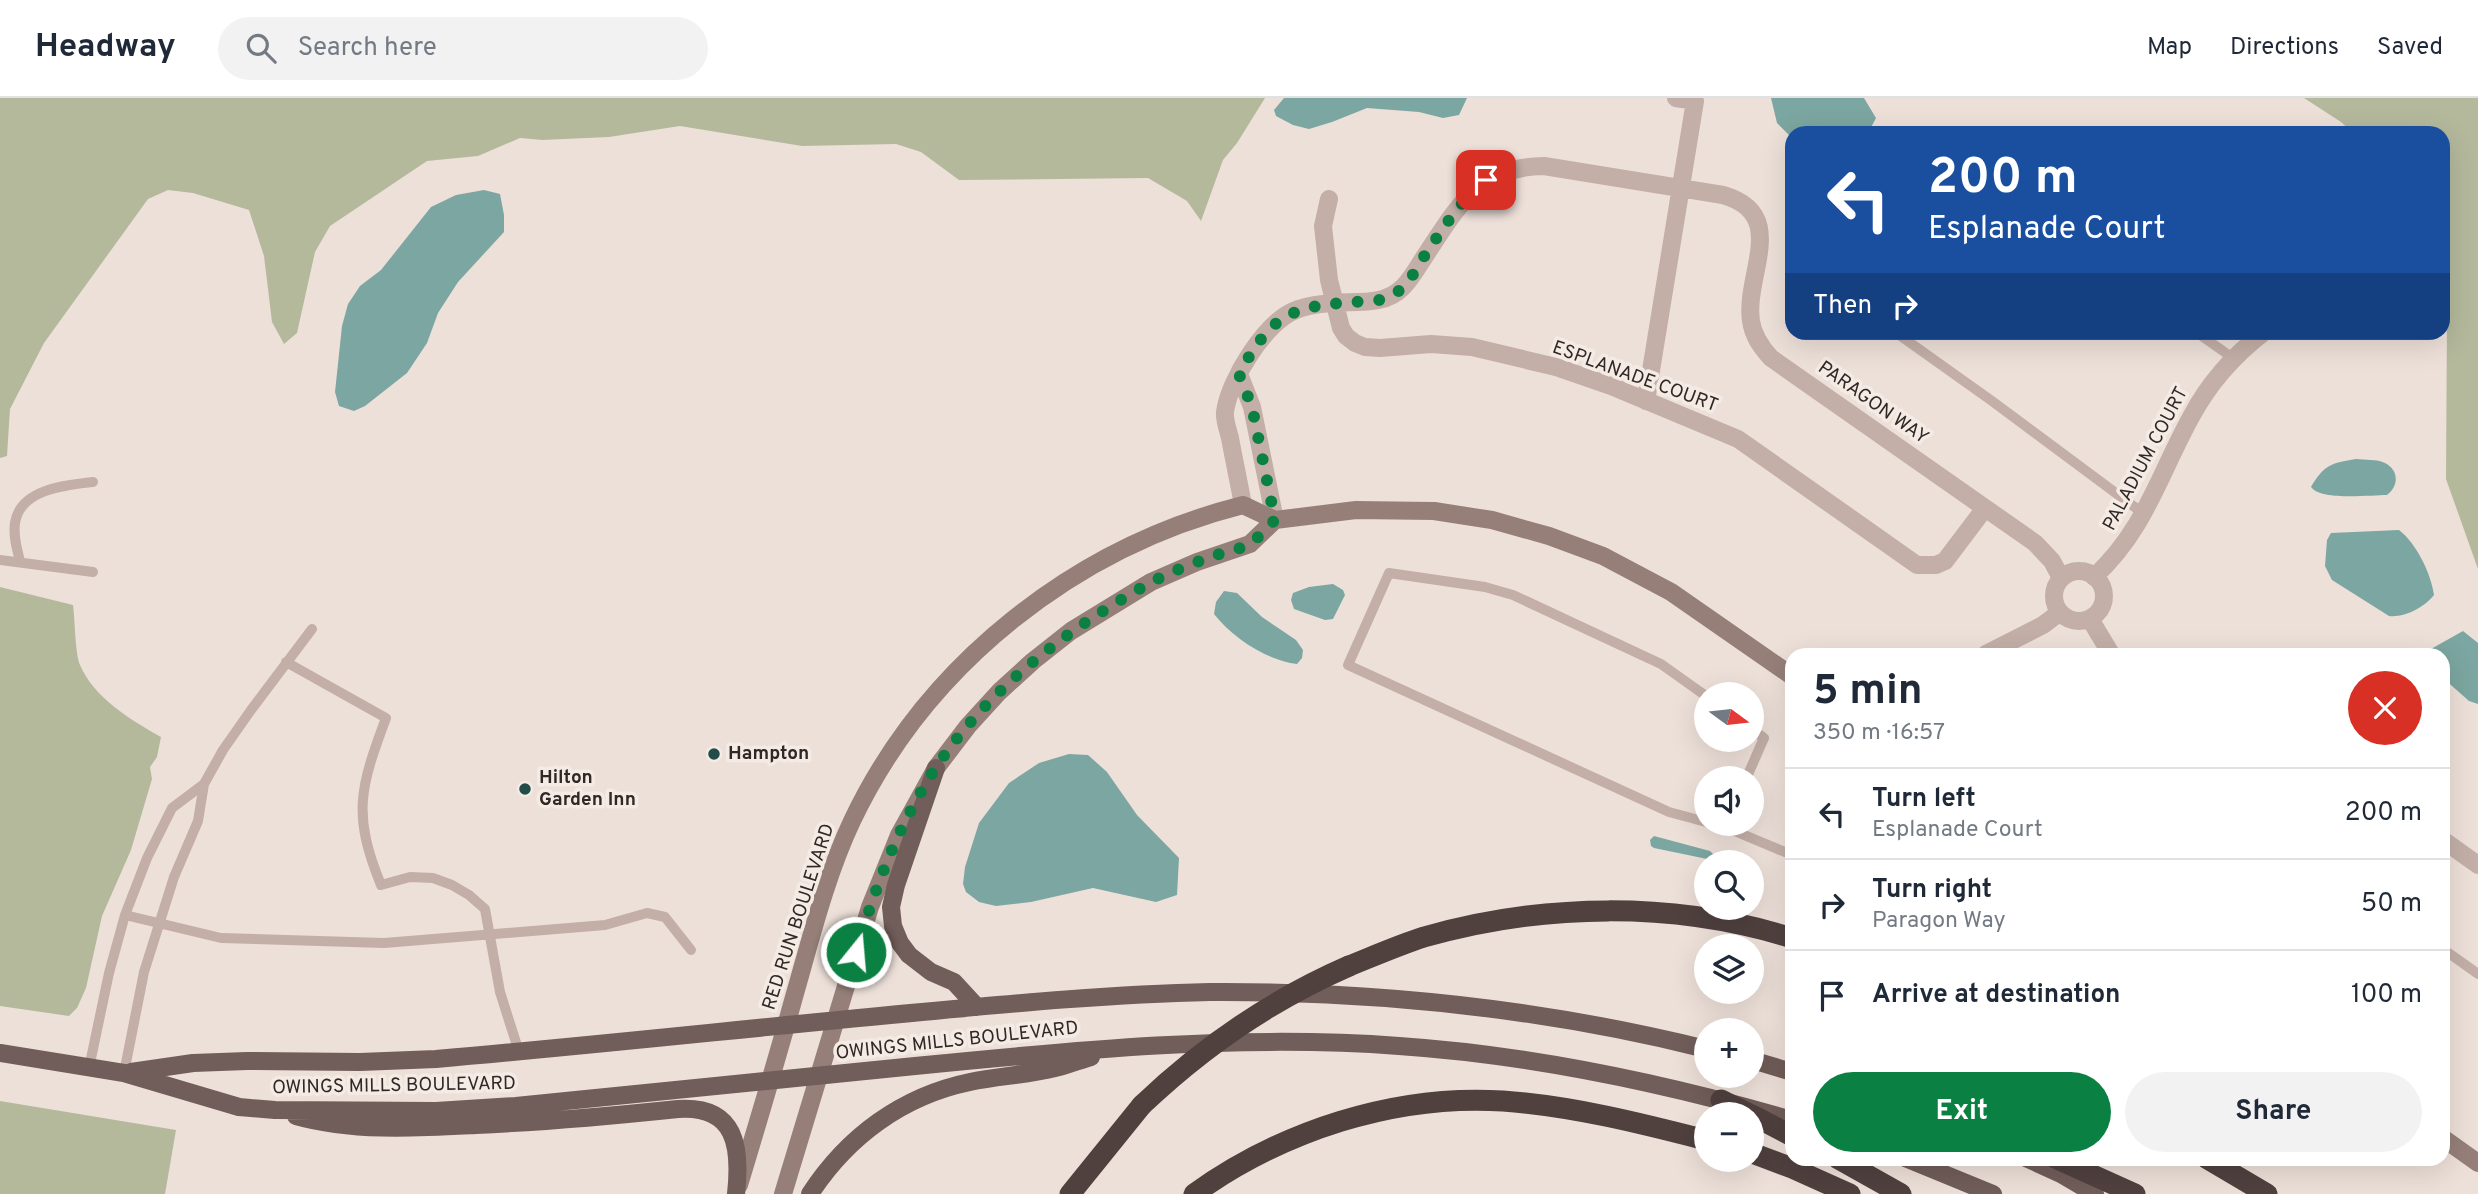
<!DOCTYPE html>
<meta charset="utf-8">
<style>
body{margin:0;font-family:Overpass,sans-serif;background:#f2f2f3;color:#1f2937;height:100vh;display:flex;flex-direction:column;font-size:26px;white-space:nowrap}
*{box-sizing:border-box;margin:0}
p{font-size:23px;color:#747a83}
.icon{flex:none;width:38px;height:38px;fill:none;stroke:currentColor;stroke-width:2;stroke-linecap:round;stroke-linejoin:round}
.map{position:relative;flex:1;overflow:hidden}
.panel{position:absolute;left:1785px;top:550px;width:665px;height:518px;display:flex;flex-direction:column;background:#fff;border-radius:21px;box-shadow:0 7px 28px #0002}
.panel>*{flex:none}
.top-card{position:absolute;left:1785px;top:28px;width:665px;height:214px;border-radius:21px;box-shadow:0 7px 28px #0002;background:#1a4fa0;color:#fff;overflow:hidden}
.needle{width:46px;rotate:105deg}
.buttons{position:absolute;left:1694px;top:584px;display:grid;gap:14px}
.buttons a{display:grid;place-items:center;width:70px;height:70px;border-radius:50%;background:#fff;box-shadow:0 7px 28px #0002;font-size:35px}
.pin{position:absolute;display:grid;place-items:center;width:60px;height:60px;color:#fff;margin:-30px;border-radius:14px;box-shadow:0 4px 10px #0006}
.me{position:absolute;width:77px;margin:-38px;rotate:17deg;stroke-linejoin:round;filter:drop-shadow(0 0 5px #0008)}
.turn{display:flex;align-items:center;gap:24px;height:147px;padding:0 28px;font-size:32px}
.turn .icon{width:91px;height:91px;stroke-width:2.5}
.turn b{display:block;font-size:49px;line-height:60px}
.then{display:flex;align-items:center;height:66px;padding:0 28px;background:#0003;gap:14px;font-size:26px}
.round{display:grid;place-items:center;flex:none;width:74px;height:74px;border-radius:37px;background:#f2f2f3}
.headline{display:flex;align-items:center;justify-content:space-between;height:119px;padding:0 28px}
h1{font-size:42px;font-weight:700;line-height:52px}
.button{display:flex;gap:14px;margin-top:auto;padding:14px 28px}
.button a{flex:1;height:80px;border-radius:42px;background:#0b8043;color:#fff;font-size:28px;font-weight:700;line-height:80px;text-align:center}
.button a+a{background:#f2f2f3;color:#1f2937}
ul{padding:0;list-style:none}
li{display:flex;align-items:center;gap:21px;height:91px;padding:0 28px;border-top:2px solid #e0e1e3}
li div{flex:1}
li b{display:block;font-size:26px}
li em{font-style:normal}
header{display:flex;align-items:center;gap:42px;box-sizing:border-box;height:98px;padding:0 35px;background:#fff;border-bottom:2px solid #e0e1e3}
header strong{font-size:33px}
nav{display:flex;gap:38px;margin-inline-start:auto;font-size:24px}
.search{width:490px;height:63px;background:#f2f2f3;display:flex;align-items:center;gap:18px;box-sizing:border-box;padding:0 24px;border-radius:38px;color:#747a83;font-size:26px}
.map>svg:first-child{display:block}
.green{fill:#b4b99c}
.water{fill:#7ca6a1}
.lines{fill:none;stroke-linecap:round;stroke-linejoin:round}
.lane{stroke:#c3afa7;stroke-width:10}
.street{stroke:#c3afa7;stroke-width:18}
.secondary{stroke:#967f79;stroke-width:18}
.primary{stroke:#715d59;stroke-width:18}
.highway{stroke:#50413f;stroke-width:21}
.highway-bridge{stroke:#50413f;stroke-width:21}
.route{stroke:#0b8043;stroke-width:12;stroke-dasharray:0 21.6}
.poi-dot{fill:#224c48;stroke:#f5ebe5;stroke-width:2.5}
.labels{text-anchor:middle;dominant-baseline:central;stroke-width:7;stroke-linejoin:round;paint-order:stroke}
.street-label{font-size:19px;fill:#312826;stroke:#f5ebe5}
.poi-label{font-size:19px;font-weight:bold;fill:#312826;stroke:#f5ebe5;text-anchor:start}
</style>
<header>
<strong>Headway</strong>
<div class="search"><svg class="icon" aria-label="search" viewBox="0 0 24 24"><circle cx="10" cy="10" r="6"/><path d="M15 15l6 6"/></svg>Search here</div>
<nav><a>Map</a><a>Directions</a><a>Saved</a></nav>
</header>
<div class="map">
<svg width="2478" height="1096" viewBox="0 0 2478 1096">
<rect width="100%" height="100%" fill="#ede0d9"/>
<path class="green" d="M0,0H1265L1237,45L1223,62L1201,123L1187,103L1148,80L959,82L921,54L896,46L802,48L680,28L609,39L542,42L520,40L478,58L427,63L330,128L315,154L297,235L284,246L272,224L264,158L249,112L193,95L168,92L148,101L44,245L10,311L7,358L0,360Z
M2304,0H2478V471L2446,381L2447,215L2443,185V35H2353L2341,24Z
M0,489L73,507C75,521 75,555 80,567C94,600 131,622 161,639L157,659L150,669L152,681L131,752L102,818L86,890L77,910L69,918L0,908Z
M0,1003L176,1032L165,1096H0Z"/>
<path class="water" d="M1284,0H1467L1459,17L1443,20L1419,14L1367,10L1332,24L1309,31L1293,27L1276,18L1274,12Z
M1771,0H1864L1876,20L1868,35H1792V40L1777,25Z
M484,92L500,96L504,117V134L458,184L438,215L427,245L407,275L365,308L354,313L339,308L335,294L342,228L348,206L360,188L381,172L431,109L456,97Z
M2356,361C2365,362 2377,361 2385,365C2399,372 2399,388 2387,397C2370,397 2321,403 2311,389C2324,367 2331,365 2356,361Z
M2399,432C2416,445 2431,475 2434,497C2425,509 2404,520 2389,518L2332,482L2325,468L2327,442L2331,435Z
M1333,486L1343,492L1345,497L1333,521L1325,522L1294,511L1291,502L1293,495L1309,489Z
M1224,493L1237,495L1262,519L1296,542L1303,552L1302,560L1297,566C1266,562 1233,540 1214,516L1216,504Z
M2463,533L2478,545V606L2469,603L2443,580V556H2428L2427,554L2431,551Z
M1069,656L1088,657L1107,674L1137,717L1179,760L1177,797L1156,804L1093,790L1031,804L996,808L979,804L966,794L963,786L965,769L979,725L1009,685L1039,665Z
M1654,738L1710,753L1715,758L1712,762L1654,750L1651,748L1650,742Z"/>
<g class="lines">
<path class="lane" d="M1895,234L1992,303L2144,416
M2196,234L2233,260
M0,462L93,474
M20,463C17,451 13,438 15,425C20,391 66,387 93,384
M286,564L386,620C360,690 352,716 381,787L410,779L433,780L452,787L469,797L485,811L500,894L519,954
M1706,598L1661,566L1513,497L1485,489L1389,475L1348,567L1669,714L1706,724
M1746,681L1764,640L1752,631
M1725,729L1792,757
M125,817L221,840L384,845L605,827L647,815L665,819L691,852
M2443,851L2478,876
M89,970L109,875L125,817L147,760L172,710L204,686
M124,975L144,874L174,779L198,723L204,686L223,652L251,612L312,531"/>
<path class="street" d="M1329,101L1323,128L1329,182L1341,230L1346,238L1355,245L1365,249L1380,250L1431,246L1472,249L1556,269L1611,288L1738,341L1917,467H1936L1945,463L1985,410
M1239,276L1252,309L1275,422
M1646,303L1695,3L1676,0
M1243,407C1239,385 1234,362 1230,340C1228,332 1224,321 1225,314C1229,282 1266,223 1296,212C1307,207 1321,206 1333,205C1357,203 1385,208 1403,189C1412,180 1418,168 1425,158C1458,108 1478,69 1544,68L1723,97C1790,116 1744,177 1751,223C1753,238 1761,249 1771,260L2035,445L2052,463L2061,480
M2054 498a25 25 0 1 1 50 0a25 25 0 1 1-50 0Z
M2094,479C2145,432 2159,377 2191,319C2209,285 2234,257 2264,234
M2090,521L2111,556
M1986,556L2043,527L2059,515
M2443,742L2478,767"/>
<path class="secondary" d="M2443,1040L2478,1065
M739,1087C758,1024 777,961 794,899C811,840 826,778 852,723C927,565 1076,449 1243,407L1275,422L1356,412L1434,413L1492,422L1549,438L1603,458L1671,494L1792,578
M783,1096L870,809L899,737L936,670L968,628L999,594L1033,563L1071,533L1151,484L1197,464L1250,446L1275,422"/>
<path class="primary" d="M936,670L896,787L891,809L893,828L900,845L909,857L931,874L954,884L977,909
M0,955L124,975L239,1009L275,1012L436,1013L516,1008C649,994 782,982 915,968C1076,952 1237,936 1399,948C1532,957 1664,985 1792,1022
M1752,962L1792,974
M131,974L193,965L247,963L360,964L436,961C598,947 760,929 922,914C1018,905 1114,896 1210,894C1377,893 1545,911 1706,951
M296,1018C353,1034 417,1030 476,1027C544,1024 611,1018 678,1011C737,1007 741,1050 736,1096
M1905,1060L1993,1096
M2026,1060L2061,1076L2095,1096
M810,1096C847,1039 902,998 970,984C998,978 1028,977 1055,970C1068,967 1080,962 1091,959"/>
<path class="highway" d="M1349,868C1374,858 1399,847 1424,839C1543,805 1674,803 1792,840
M1721,1002L1751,1017
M1752,1017L1792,1038
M1752,1055L1792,1070L1850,1096
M1837,1060L1901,1096
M2055,1060L2135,1096
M2206,1060L2267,1096
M1070,1096L1142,1007
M1194,1096C1282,1033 1394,996 1503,1003C1572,1008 1640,1025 1706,1042"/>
<path class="highway-bridge" d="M1142,1007C1204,948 1271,902 1349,868"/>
</g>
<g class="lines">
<path class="route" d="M856,854C872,801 890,749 917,701C968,606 1056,538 1148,486C1171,473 1197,464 1222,455C1230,453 1240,451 1247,447C1257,442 1267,430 1275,422L1252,309L1239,276C1271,218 1289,208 1354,204C1368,203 1384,204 1396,195C1409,186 1417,170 1425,157C1444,129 1460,103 1486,82"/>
</g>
<g class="poi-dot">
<circle cx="714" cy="656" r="7"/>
<circle cx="525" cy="691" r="7"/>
</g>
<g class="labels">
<g class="street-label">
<text transform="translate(1635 279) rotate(20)">ESPLANADE COURT</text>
<text transform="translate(1873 305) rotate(35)">PARAGON WAY</text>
<text transform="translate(2146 361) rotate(-62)">PALADIUM COURT</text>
<text transform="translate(799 819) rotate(-72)">RED RUN BOULEVARD</text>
<text transform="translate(957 943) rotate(-6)">OWINGS MILLS BOULEVARD</text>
<text transform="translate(394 988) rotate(-1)">OWINGS MILLS BOULEVARD</text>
</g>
<g class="poi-label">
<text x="728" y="656">Hampton</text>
<text x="539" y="680">Hilton<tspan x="539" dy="22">Garden Inn</tspan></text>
</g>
</g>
</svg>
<div class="buttons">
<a><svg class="needle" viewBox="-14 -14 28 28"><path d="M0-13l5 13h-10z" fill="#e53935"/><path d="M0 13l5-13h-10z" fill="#747a83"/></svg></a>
<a><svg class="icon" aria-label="sound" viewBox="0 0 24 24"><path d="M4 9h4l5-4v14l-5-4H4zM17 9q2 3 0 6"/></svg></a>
<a><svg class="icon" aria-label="search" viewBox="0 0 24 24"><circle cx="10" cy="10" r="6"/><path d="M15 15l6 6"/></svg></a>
<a><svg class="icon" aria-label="layers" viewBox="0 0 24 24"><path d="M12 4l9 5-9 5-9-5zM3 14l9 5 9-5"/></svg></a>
<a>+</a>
<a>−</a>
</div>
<div class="pin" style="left:1486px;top:82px;background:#d93025"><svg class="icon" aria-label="arrive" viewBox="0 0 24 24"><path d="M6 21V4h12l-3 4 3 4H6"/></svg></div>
<svg class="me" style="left:856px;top:854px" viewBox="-20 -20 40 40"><circle r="17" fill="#0b8043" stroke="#fff" stroke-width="3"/><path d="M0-11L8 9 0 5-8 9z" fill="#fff"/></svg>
<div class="top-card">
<div class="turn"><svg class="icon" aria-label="left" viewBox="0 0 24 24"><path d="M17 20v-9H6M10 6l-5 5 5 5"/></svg><div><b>200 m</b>Esplanade Court</div></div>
<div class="then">Then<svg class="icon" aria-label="right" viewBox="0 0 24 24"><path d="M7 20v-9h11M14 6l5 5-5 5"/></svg></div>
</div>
<section class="panel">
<div class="headline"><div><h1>5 min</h1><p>350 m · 16:57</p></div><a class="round" style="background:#d93025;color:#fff"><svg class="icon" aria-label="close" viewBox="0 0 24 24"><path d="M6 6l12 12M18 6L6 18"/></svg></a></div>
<ul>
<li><svg class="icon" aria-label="left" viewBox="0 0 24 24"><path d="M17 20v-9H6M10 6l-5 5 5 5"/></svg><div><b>Turn left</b><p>Esplanade Court</p></div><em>200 m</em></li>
<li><svg class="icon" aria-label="right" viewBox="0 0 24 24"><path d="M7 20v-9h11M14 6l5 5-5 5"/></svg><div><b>Turn right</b><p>Paragon Way</p></div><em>50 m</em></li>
<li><svg class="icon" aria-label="arrive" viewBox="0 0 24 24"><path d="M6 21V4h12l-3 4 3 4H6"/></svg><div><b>Arrive at destination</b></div><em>100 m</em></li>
</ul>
<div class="button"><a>Exit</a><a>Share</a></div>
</section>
</div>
